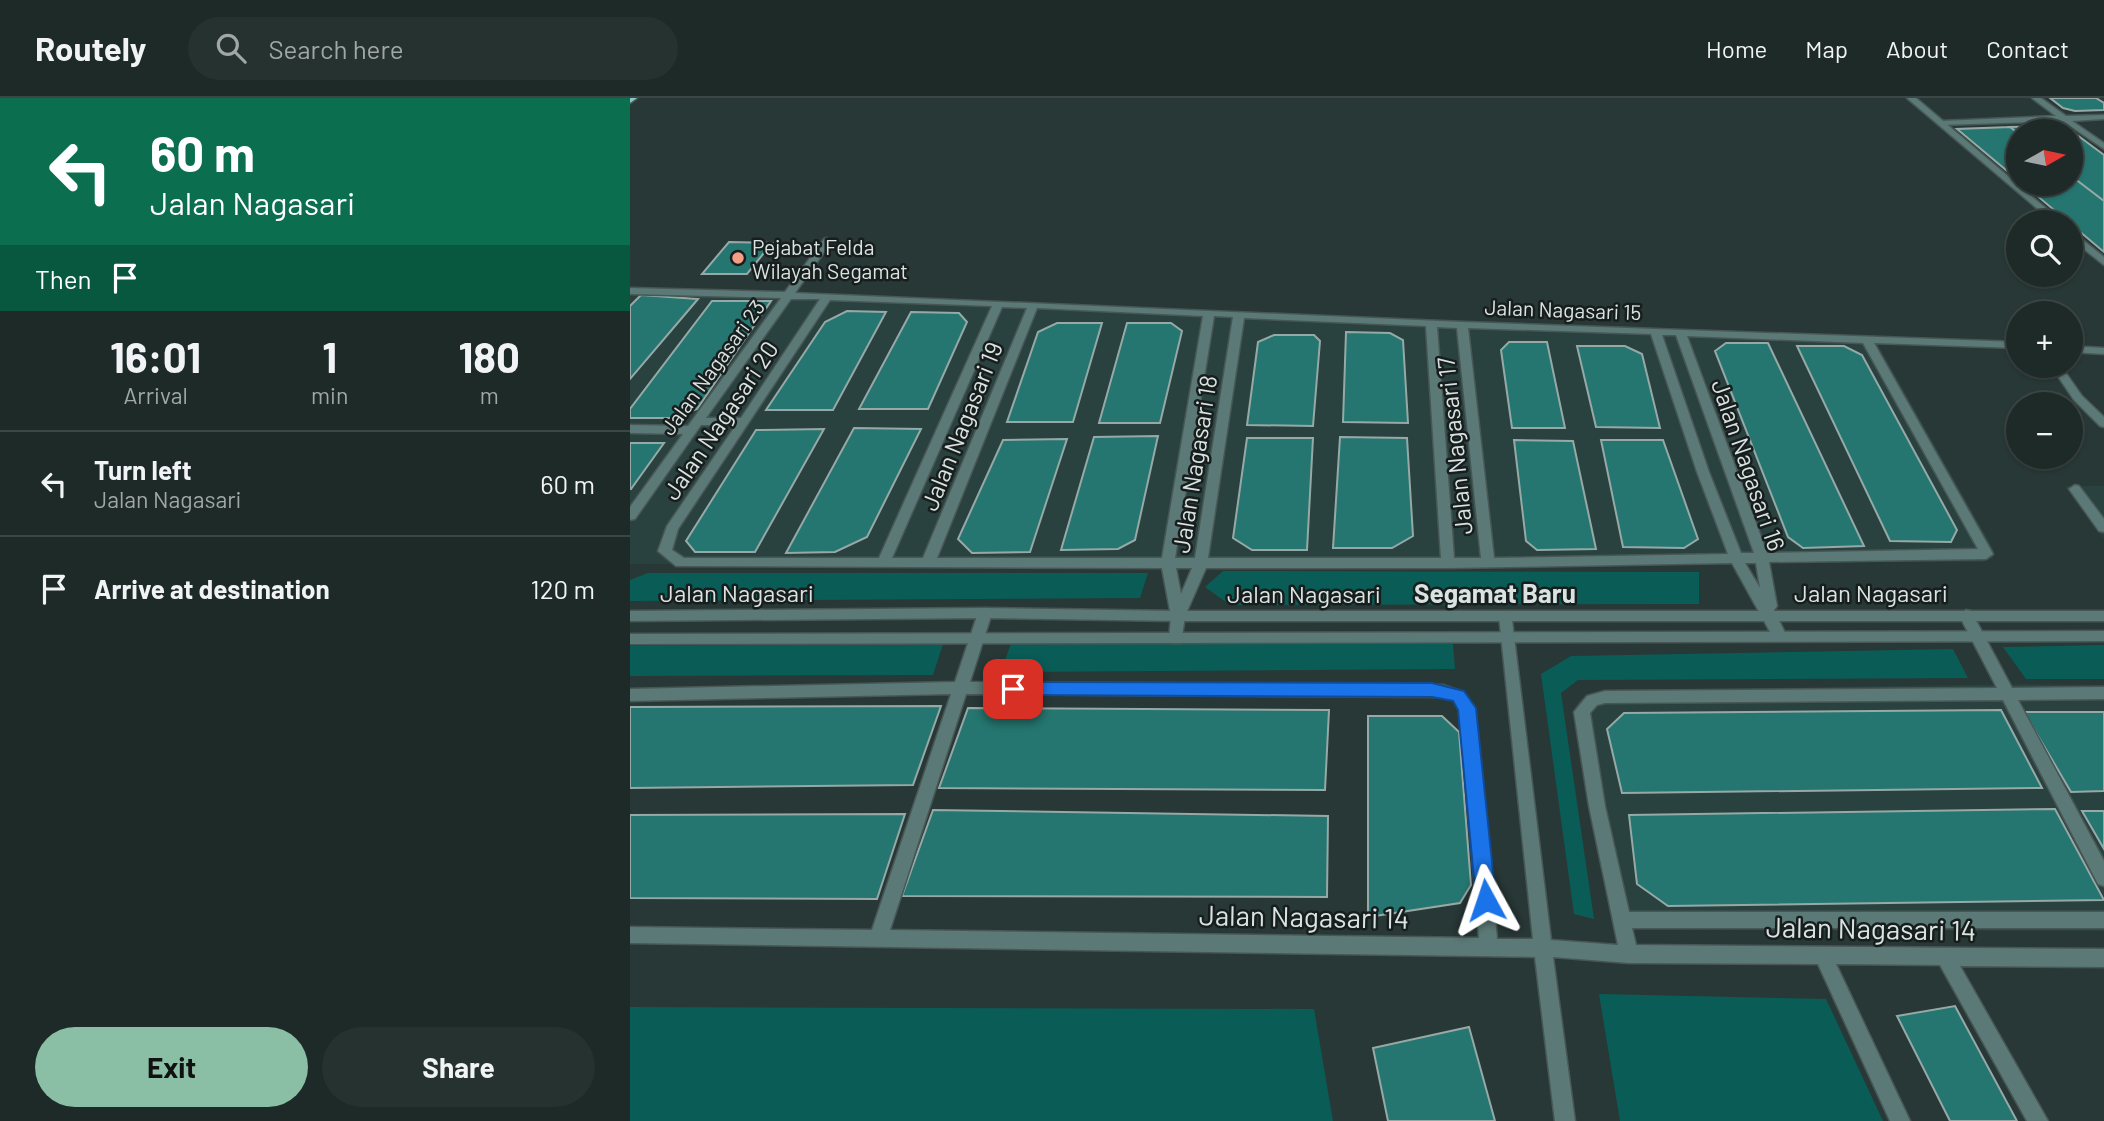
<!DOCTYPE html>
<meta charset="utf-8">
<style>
body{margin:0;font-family:Barlow,sans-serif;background:#263230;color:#f1f3f6;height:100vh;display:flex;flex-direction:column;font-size:26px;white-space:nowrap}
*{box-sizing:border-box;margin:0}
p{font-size:23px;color:#a1a7a8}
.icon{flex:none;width:38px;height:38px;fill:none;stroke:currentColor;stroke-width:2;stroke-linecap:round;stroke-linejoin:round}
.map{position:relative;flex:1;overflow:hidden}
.side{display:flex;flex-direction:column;background:#1e2a28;width:630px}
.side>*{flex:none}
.top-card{background:#0b6e4f;color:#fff;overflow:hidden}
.needle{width:46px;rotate:81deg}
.buttons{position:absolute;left:1376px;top:21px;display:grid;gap:14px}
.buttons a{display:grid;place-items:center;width:77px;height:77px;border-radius:50%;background:#1e2a28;box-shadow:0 2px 5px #0004,0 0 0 2px #3c4645;font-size:35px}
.pin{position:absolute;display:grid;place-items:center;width:60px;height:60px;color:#fff;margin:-30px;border-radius:14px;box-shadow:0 4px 10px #0006}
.me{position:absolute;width:77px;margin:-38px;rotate:355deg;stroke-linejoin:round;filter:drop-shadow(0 0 5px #0008)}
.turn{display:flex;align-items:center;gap:24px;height:147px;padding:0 35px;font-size:32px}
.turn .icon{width:91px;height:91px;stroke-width:2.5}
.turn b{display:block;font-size:49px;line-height:60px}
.then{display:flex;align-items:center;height:66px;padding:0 35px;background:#0003;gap:14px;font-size:26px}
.eta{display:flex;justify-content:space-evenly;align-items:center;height:119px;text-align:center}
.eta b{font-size:42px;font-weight:700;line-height:49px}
.cta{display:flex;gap:14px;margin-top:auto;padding:14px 35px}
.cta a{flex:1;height:80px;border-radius:42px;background:#8abfa5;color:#111;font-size:28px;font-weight:700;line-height:80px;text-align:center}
.cta a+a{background:#263230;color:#f1f3f6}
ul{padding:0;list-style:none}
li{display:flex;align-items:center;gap:21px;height:105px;padding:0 35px;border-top:2px solid #3c4645}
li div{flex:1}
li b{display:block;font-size:26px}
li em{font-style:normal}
header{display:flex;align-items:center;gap:42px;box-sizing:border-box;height:98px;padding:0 35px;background:#1e2a28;border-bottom:2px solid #3c4645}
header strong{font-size:33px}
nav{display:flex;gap:38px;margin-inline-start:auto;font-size:24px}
.search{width:490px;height:63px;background:#263230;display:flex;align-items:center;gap:18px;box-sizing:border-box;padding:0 24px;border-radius:38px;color:#a1a7a8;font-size:26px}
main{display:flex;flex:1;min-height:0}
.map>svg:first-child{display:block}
.built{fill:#29423f}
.green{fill:#0a5c57}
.building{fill:#257670;stroke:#97a9a7;stroke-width:2}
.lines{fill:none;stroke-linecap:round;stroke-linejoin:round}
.minor-casing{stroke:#485755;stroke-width:3}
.tertiary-casing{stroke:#485755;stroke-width:3}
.trunk-casing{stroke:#485755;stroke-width:3}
.minor{fill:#5b7976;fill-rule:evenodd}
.tertiary{fill:#5b7976;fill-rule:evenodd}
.trunk{fill:#84cac3;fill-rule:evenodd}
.route{fill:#1a73e8;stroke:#114b97;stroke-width:2}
.poi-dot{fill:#f39f85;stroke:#171e1d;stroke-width:2.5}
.labels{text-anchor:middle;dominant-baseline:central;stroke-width:5;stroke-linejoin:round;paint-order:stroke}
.far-poi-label{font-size:21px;fill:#d9e3e2;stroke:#171e1d;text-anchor:start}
.far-street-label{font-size:21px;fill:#d9e3e2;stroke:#171e1d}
.street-label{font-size:24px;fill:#d9e3e2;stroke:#171e1d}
.neighbourhood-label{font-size:26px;font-weight:bold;fill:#d9e3e2;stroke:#171e1d}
.near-street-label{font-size:28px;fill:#d9e3e2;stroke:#171e1d}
</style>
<header>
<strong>Routely</strong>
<div class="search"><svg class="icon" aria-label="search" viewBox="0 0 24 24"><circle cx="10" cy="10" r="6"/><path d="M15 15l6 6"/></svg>Search here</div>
<nav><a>Home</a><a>Map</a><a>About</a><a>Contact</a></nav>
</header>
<main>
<section class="side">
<div class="top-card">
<div class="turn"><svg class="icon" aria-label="left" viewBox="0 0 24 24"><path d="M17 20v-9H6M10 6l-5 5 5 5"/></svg><div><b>60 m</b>Jalan Nagasari</div></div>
<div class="then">Then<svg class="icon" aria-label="arrive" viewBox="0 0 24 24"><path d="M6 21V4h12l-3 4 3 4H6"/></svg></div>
</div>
<div class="eta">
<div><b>16:01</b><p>Arrival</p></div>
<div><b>1</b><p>min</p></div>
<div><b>180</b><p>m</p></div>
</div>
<ul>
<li><svg class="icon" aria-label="left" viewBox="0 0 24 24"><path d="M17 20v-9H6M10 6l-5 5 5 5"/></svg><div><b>Turn left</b><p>Jalan Nagasari</p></div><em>60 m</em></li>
<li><svg class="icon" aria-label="arrive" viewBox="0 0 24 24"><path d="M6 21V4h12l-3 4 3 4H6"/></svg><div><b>Arrive at destination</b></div><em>120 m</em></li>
</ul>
<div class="cta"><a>Exit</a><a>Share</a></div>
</section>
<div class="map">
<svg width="1474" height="1023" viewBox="0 0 1474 1023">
<rect width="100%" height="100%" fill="#283836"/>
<path class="built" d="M0,190L1243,238L1364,452L1363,460L1353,464L0,466Z
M1435,388H1474V441Z
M1393,586L1474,587V833L984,832L958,706L943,612L950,602L960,595L992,592Z"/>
<path class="green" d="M593,473L1069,474V506L600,507L575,489Z
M18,475H518L510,500L0,503V482Z
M381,545L823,546L825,571L371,574Z
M313,546L303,577L0,578V548Z
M1474,547V581H1396L1373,549Z
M1323,551L1338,580L948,582L931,595L964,821L944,816L911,576L941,558Z
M969,896L1196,901L1253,1023H990Z
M0,909L684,911L703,1023H0Z"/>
<path class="building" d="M1420,0H1466L1474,5V12L1445,13L1433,10Z
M1435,28L1474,57V103L1440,77V33H1388V35L1380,29Z
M1380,29L1388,35V82L1327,31Z
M1440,77L1474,103V154L1393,86H1440Z
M99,144L142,145L117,176H72Z
M11,197L68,201L0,281V208Z
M82,203H141L67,311L42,320H0V311Z
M217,213L256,214L203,312H136L195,224Z
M281,214L329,215L337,224L298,311H229Z
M427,225H472L443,324H377L408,234Z
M497,225H541L552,233L530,325H469Z
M716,234L760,235L773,242L778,325L713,324Z
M644,237H684L690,243L683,328L617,327L628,244Z
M879,244H917L935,330H882L871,252Z
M1096,245H1138L1234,448L1173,450L1158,439L1085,253Z
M947,248H995L1012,256L1030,330L966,329Z
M1167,248H1214L1232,257L1327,432L1321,444L1260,443Z
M224,330L291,331L237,439L205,454L156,455Z
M194,331L125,454H65L56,443L126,332Z
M528,338L505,442L488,451L431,452L464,339Z
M710,339L777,340L783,438L762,450H703Z
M617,340H683L677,452H622L603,440Z
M437,341L400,454L342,455L328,441L373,342Z
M884,342L943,343L966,451L907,452L896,443Z
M971,342H1033L1068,441L1054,450L993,449Z
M0,345H34L1,391H0Z
M311,608L283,687L0,690V609Z
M338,610L699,612L695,692L309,690Z
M1371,612L1412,690L992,695L977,631L994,615Z
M1394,614H1474V693L1441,694Z
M738,618H812L829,634L841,787L830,805L738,819Z
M1425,711L1474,802L1038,808L1007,786L999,717Z
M303,712L698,718L697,799L272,798Z
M1452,713H1474V751Z
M275,716L247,801L0,800V717Z
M1325,908L1387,1023H1320L1267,918Z
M839,929L865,1023H758L743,950Z"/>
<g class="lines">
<g class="minor-casing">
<path id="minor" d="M1402,0H1411L1436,18L1474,17V21L1442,23L1474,45V51L1433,23L1311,27L1307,25L1311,23L1426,18Z
M197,140L202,143L165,195L833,224L1388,244V250L1244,245L1363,456L1356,461L1139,464L1147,508L1144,512L1156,537L1154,541H1144L1102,465L818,470H576L555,518L551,545H541L539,541L541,518L532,470L46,468L28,453L37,428L106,327H71L5,421L0,422V409L53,336L0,335V327L58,328L151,200L0,196V190L155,194L194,141ZM161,201H190L111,320H76ZM200,202L362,208L249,460H54L42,452L48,431ZM372,209L397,210L293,460H262ZM407,210L573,218L532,460H307ZM584,218L603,219L565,460H545ZM614,220L796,228L811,460H578ZM807,229L827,230L851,460H824ZM838,230L1021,236L1067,374L1098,456L864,460ZM1032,237H1046L1124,455H1111L1079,374ZM1057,238L1233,245L1348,451L1137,455ZM1115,465H1126L1130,490ZM546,470H562L551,496Z
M1440,248L1474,250V256L1440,254Z
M1421,268H1431L1452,298L1474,319V329L1470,328L1444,302Z
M1445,387L1449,388L1474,421V434L1469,433L1439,391Z
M355,510L362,515L340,584L813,587L833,594L845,610L867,841H903L869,518L876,513L881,514L921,842L988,847L959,708L944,614L957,598L975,593L1367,590L1329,517L1336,512L1341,513L1382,590L1474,589V601L1388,602L1474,763V788L1468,786L1373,602L975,605L967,607L960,615L975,708L999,814H1474V830H1002L1006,847L1474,851V869L1330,868L1418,1023H1397L1310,867L1206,866L1280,1023H1260L1188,866L999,865L923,859L945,1023H925L905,859L0,845V829L242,832L321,596L0,603V591L325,584L348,515ZM336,596L813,599L823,602L830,611L849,840L260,832Z"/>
</g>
<g class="tertiary-casing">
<path id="tertiary" d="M1277,0H1286L1432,124H1423Z
M1440,132L1474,159V167L1440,140Z
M355,510L548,513H1474V523H548L355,520L0,523V513Z
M1474,533V543L0,546V536Z"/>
</g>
<g class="trunk-casing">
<path id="trunk" d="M0,0H7L0,5Z"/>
</g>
<use href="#minor" class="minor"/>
<use href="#tertiary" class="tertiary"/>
<use href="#trunk" class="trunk"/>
</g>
<path class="route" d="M383,584L802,585L834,593L846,610L866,802L863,809L856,812L848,809L846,802L828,612L823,603L802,599L383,597L377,596L374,591L377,586Z"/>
<circle class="poi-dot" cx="108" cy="160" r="7"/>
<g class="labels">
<g class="far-poi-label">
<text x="122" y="148">Pejabat Felda<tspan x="122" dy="24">Wilayah Segamat</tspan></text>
</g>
<g class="far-street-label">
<text transform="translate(933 211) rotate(2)">Jalan Nagasari 15</text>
<text transform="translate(82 269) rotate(-54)">Jalan Nagasari 23</text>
</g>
<g class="street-label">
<text transform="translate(90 322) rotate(-56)">Jalan Nagasari 20</text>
<text transform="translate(331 328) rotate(-68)">Jalan Nagasari 19</text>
<text transform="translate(824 348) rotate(-96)">Jalan Nagasari 17</text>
<text transform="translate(564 366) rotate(-81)">Jalan Nagasari 18</text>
<text transform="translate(1119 367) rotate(71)">Jalan Nagasari 16</text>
<text x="107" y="494">Jalan Nagasari</text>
<text x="1241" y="494">Jalan Nagasari</text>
<text x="674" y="495">Jalan Nagasari</text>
</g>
<g class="neighbourhood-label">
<text x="865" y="494">Segamat Baru</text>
</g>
<g class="near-street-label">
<text transform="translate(674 818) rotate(1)">Jalan Nagasari 14</text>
<text transform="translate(1241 830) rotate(1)">Jalan Nagasari 14</text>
</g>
</g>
</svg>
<div class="buttons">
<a><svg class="needle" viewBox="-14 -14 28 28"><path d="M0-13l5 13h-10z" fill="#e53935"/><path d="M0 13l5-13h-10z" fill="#a1a7a8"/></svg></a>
<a><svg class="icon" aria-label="search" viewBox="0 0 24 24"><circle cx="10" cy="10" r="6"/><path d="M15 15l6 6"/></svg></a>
<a>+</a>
<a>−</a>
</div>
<div class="pin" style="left:383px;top:591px;background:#d93025"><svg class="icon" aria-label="arrive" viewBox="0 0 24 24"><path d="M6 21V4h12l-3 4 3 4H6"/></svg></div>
<svg class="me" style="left:856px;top:802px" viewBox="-20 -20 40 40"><path d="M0-17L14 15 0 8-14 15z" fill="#1a73e8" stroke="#fff" stroke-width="4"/></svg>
</div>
</main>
